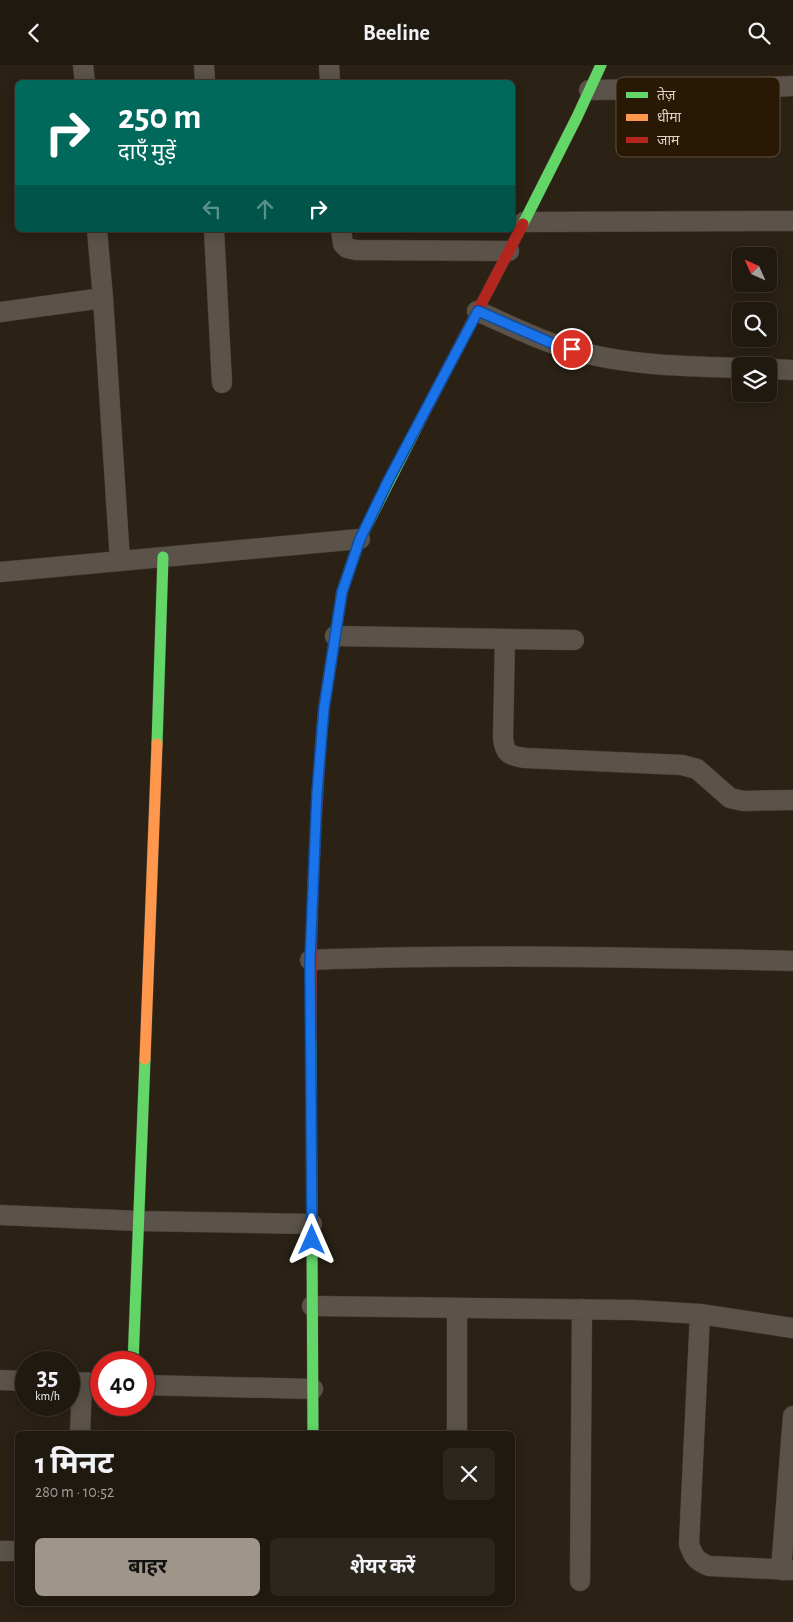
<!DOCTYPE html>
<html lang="hi">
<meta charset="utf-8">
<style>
body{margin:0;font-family:"Alegreya Sans","Noto Sans Devanagari",sans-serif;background:#2d261e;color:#f1f3f6;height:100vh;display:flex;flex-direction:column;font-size:19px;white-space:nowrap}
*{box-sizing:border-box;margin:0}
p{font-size:16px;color:#a2a09f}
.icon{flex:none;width:28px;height:28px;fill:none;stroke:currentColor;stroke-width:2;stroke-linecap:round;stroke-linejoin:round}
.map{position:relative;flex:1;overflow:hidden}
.drawer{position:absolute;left:15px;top:1366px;width:500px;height:175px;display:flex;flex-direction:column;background:#201910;border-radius:8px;box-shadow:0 2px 12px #0003,0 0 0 1px #3d3830}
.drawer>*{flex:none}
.top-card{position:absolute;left:15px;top:15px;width:500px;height:152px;border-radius:8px;box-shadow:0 2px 12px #0003,0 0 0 1px #3d3830;background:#00695c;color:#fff;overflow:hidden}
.needle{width:32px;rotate:315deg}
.buttons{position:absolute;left:732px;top:182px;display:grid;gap:10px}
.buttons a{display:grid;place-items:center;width:45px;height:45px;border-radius:8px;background:#201910;box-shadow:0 2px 12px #0003,0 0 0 1px #3d3830;font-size:25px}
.speed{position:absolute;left:15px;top:1286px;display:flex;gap:10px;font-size:25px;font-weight:700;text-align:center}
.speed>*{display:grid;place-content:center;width:65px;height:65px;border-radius:50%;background:#201910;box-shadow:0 2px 12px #0003,0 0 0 1px #3d3830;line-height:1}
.speed small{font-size:12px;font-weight:400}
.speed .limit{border:8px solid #d22;background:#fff;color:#111}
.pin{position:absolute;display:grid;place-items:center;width:42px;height:42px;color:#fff;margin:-21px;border:2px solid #fff;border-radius:50%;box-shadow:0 1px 5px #0007}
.me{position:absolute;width:55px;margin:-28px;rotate:0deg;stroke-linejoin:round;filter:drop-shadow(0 0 4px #0008)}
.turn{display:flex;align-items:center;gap:18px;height:105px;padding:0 20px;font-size:22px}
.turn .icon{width:65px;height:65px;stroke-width:2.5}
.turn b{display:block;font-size:35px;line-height:42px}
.lanes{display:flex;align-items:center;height:48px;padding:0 20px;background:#0003;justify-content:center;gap:25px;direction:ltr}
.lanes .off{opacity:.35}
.round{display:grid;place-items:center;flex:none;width:52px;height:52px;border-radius:8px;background:#2d261e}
.overview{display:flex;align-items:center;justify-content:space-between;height:85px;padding:0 20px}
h1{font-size:30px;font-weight:700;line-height:38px}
.button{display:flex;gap:10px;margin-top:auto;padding:10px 20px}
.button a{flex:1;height:58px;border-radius:8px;background:#9f9588;color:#111;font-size:20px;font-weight:700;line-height:58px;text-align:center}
.button a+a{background:#2d261e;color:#f1f3f6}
header{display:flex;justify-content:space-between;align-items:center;height:65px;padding:0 20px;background:#201910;font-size:22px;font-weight:700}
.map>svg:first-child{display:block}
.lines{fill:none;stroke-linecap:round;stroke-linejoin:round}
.street-casing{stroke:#443b33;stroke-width:21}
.fast-casing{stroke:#443b33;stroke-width:12}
.slow-casing{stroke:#443b33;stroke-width:12}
.jam-casing{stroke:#443b33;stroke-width:12}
.street{stroke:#5b534a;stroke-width:20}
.fast{stroke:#63d668;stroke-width:11}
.slow{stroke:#ff974d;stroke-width:11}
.jam{stroke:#b3261e;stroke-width:11}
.route-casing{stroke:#114b97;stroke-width:12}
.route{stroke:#1a73e8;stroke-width:9}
.key{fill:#291804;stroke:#5f503e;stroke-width:1}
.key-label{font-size:14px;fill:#ded3c6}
</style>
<header><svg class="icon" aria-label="back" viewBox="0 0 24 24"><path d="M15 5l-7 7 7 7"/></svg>Beeline<svg class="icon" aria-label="search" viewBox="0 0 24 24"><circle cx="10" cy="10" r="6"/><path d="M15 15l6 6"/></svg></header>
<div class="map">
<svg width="793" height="1557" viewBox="0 0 793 1557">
<rect width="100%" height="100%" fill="#2b2115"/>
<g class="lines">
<g class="street-casing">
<path id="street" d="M83,0L85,18
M204,0L205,18
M329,0L330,18
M589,25L745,23L793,21
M524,157L793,156
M97,165L103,233L120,496
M214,165L222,318
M341,165L343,179L347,183L356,185L509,186
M477,246C514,262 550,281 588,289C639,301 690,301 741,303
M0,247L103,233
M769,304L793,305
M0,507L360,474
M335,571L574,575
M505,574L503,672C504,688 509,691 525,693L682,700L697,704L730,733L743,736L793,735
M310,895C471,889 632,892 793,896
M0,1150L139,1156L312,1159
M312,1241L635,1245L700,1249L793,1263
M457,1243V1369
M700,1249L689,1479C693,1491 696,1496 709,1501L793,1505
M0,1315L26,1316
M69,1317L101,1318
M144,1320L313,1324
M80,1369L82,1318
M0,1486H18
M781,1505L793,1351
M580,1516L582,1244"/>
</g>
<g class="fast-casing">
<path id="fast" d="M523,159L577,52L601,0
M322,664L324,643L342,527L360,474L418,360
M157,679L163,492
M311,976L313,1369
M133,1298L145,994"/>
</g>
<g class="slow-casing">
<path id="slow" d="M145,994L157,679"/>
</g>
<g class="jam-casing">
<path id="jam" d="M418,360L523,159
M311,976C310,872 314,768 322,664"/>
</g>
<use href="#street" class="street"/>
<use href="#fast" class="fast"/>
<use href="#slow" class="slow"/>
<use href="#jam" class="jam"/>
</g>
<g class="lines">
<g class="route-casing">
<path id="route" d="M312,1175L310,895L317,728L324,643L342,527L360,474L389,414L478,246L556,280L572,284"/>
</g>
<use href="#route" class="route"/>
</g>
<rect x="616" y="12" width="164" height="80" rx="8" class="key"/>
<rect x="626" y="27" width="22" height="6" fill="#63d668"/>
<rect x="626" y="49" width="22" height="7" fill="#ff974d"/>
<rect x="626" y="72" width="22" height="6" fill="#b3261e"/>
<g class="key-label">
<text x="657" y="35">तेज़</text>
<text x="657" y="57">धीमा</text>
<text x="657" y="80">जाम</text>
</g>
</svg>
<div class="buttons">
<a><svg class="needle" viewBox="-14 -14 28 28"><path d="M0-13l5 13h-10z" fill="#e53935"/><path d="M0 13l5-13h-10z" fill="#a2a09f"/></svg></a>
<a><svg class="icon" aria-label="search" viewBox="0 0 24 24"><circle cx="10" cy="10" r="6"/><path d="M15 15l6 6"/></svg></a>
<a><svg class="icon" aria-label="layers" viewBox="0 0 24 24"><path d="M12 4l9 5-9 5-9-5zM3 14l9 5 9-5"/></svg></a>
</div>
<div class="speed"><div>35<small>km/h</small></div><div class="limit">40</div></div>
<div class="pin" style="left:572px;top:284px;background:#d93025"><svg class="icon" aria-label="arrive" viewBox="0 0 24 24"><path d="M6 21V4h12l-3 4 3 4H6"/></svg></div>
<svg class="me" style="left:312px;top:1175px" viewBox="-20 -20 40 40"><path d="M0-17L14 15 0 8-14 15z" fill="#1a73e8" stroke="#fff" stroke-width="4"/></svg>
<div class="top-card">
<div class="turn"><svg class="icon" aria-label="right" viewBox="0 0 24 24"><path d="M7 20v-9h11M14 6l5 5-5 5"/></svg><div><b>250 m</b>दाएँ मुड़ें</div></div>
<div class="lanes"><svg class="icon off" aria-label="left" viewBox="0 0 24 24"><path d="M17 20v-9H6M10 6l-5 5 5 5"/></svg><svg class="icon off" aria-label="ahead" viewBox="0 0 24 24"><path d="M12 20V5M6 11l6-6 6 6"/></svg><svg class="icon" aria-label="right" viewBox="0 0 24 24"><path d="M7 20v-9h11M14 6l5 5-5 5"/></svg></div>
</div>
<section class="drawer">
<div class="overview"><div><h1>1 मिनट</h1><p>280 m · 10:52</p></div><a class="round"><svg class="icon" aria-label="close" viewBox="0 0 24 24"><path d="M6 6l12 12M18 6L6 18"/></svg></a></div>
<div class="button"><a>बाहर</a><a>शेयर करें</a></div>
</section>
</div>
